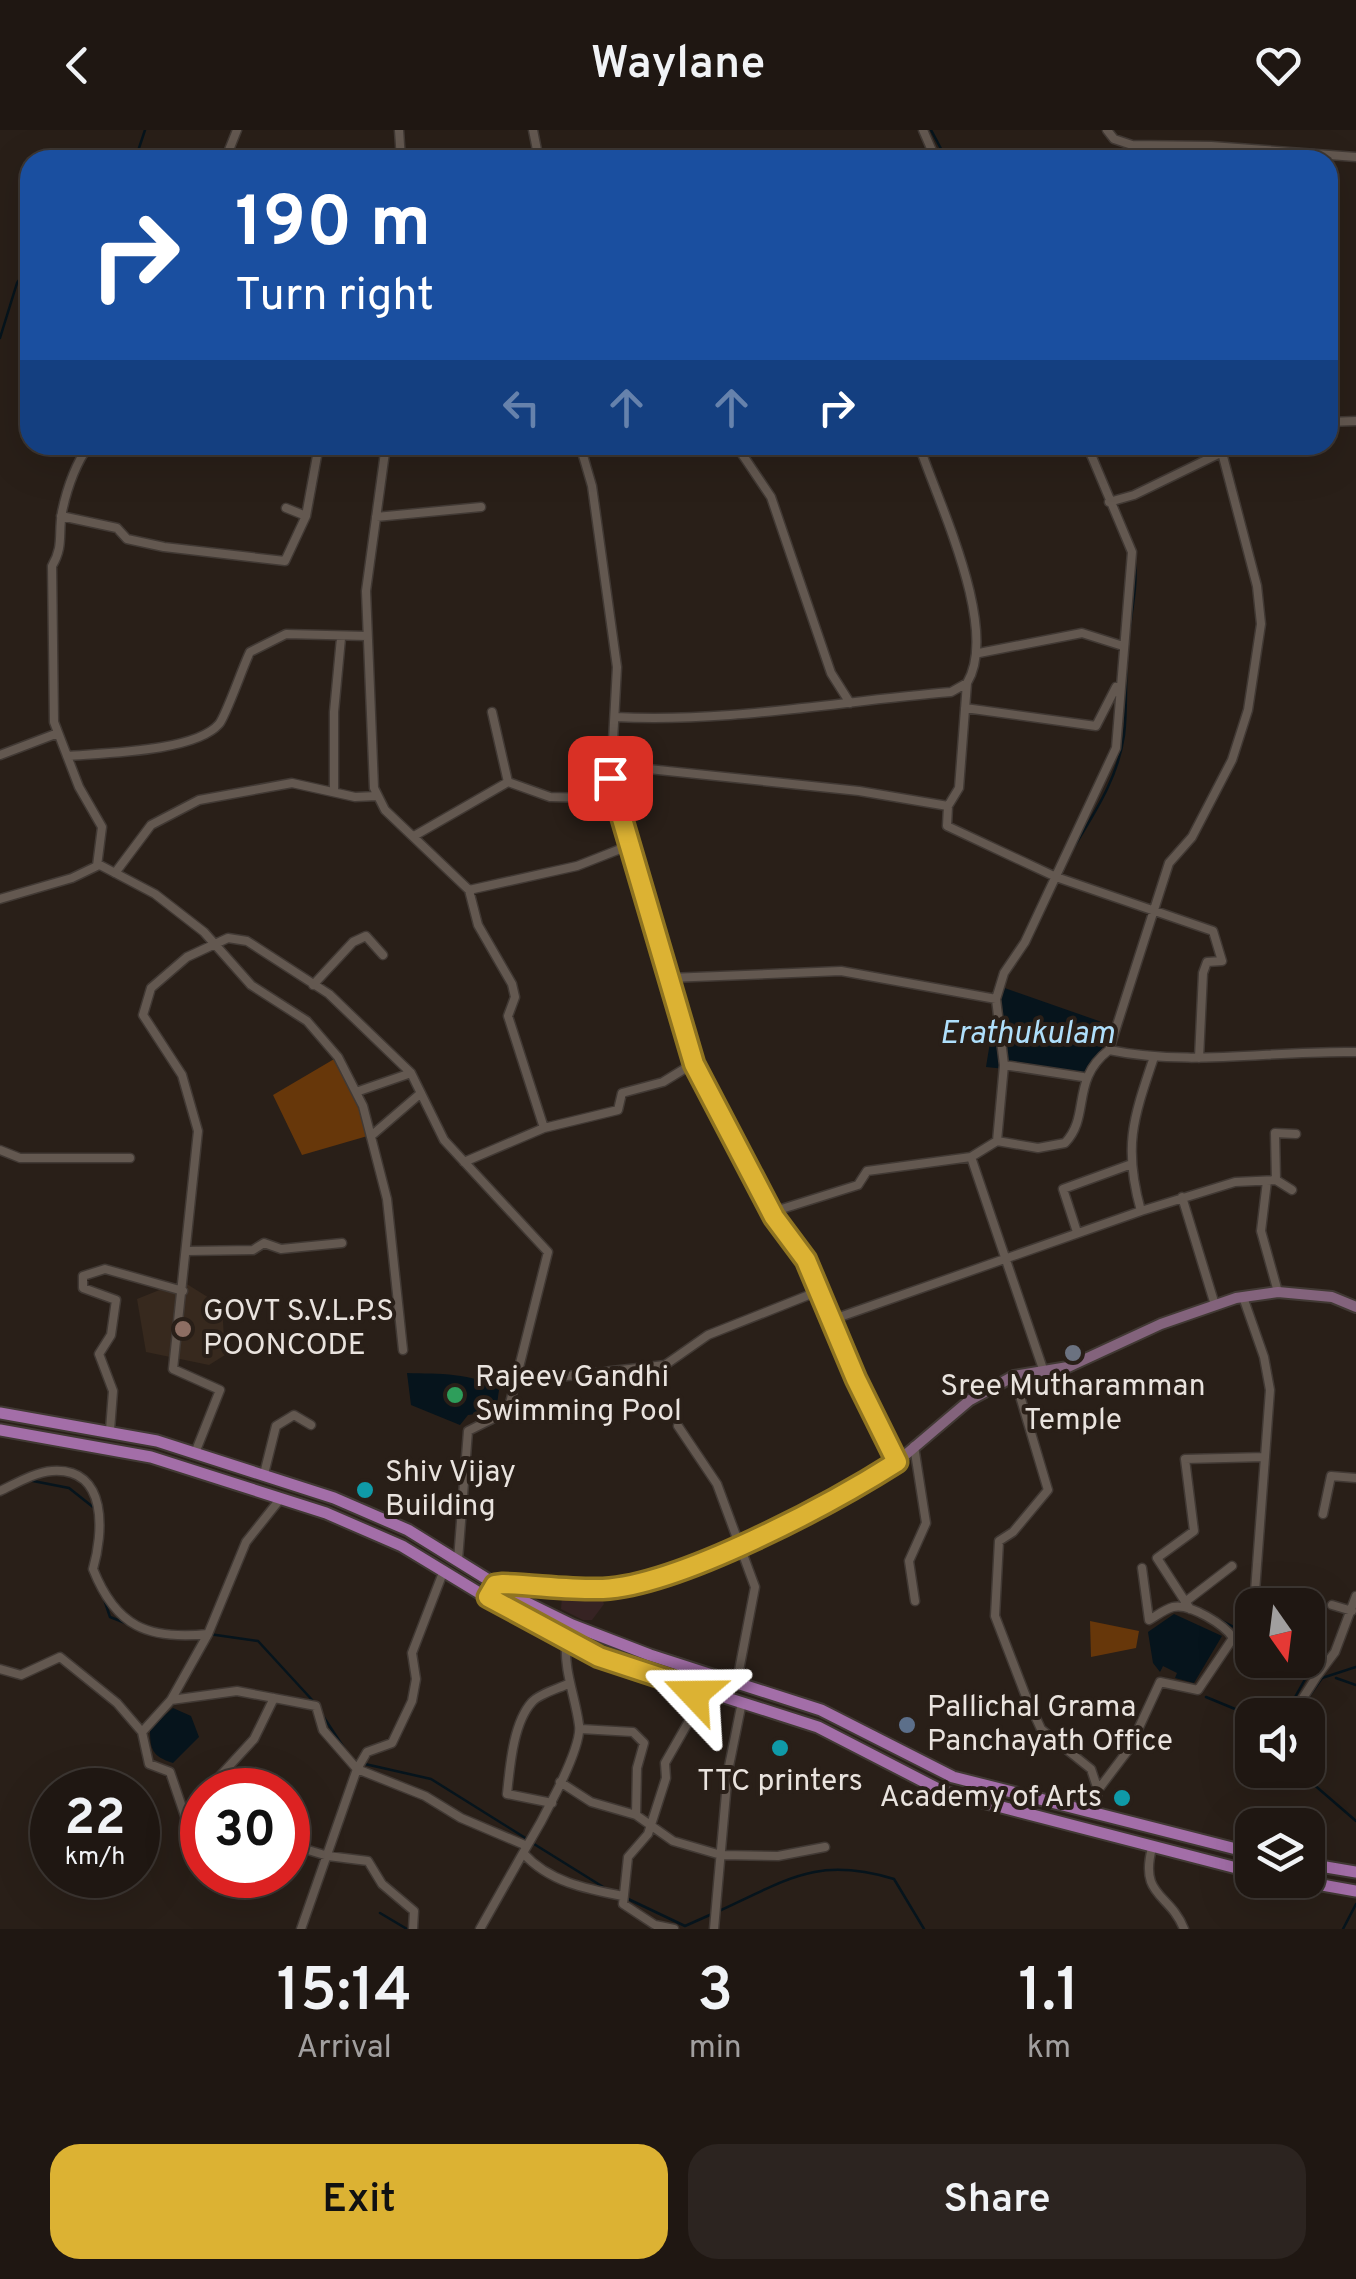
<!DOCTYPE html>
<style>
body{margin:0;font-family:Overpass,sans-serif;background:#2c2420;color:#f1f3f6;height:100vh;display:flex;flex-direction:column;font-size:38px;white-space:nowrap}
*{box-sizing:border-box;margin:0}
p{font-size:32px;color:#a19f9f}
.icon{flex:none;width:55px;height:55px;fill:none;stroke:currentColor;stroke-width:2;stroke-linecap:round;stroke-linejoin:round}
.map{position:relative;height:1799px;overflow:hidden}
.details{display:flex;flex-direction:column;background:#1f1712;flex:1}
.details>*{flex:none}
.guide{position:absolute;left:20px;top:20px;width:1318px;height:305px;border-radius:30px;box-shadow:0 10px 40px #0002,0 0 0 2px #3c3632;background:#1a4fa0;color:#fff;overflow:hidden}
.needle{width:65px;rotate:166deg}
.tools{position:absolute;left:1235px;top:1458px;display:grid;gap:20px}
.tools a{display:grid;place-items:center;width:90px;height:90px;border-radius:20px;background:#1f1712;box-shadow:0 10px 40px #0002,0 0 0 2px #3c3632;font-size:50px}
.speed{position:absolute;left:30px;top:1638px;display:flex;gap:20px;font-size:50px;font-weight:700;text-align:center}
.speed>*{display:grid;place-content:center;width:130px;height:130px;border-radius:50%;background:#1f1712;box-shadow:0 10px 40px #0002,0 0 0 2px #3c3632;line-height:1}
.speed small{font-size:25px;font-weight:400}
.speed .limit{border:15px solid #d22;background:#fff;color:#111}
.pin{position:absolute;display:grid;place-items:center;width:85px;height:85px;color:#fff;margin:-42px;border-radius:20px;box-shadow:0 5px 15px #0006}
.me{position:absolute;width:110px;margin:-55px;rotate:293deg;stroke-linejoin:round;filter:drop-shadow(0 0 8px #0008)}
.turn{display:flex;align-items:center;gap:35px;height:210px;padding:0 50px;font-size:45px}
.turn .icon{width:130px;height:130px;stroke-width:2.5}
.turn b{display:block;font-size:70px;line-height:85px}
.lanes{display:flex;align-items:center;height:95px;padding:0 50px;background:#0003;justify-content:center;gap:50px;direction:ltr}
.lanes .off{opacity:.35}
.eta{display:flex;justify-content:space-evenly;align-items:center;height:170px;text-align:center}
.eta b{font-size:60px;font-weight:600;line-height:70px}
.primary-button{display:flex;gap:20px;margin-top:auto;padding:20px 50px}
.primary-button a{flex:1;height:115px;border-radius:30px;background:#dcb233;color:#111;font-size:40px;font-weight:600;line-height:115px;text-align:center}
.primary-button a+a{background:#2c2420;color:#f1f3f6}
header{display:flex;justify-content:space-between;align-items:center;height:130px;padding:0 50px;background:#1f1712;font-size:45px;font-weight:600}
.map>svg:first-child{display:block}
.commercial{fill:#362323}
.built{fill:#37291e}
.green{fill:#67370a}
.water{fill:#06141c}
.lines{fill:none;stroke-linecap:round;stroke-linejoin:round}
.stream{stroke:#06141c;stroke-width:2.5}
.street-casing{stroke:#413934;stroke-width:11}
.secondary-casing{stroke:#413934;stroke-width:14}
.primary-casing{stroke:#413934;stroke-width:15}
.street{stroke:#635850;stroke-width:8}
.secondary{stroke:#83637c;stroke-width:10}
.primary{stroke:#a36ea8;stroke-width:11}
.route-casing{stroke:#8f7421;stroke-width:25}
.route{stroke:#dcb233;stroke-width:18}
.education-dot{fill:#8d6e63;stroke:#291f18;stroke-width:4}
.worship-dot{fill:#6b7280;stroke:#291f18;stroke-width:4}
.leisure-dot{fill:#2e9e5b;stroke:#291f18;stroke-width:4}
.culture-dot{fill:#0f9aa8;stroke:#291f18;stroke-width:4}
.service-dot{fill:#5c6f8a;stroke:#291f18;stroke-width:4}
.labels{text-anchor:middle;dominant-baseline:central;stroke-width:8;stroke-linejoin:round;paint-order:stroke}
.poi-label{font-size:30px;fill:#e9e3de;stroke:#291f18;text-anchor:start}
.water-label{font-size:32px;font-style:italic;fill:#afdffb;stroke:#291f18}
</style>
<header><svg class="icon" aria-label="back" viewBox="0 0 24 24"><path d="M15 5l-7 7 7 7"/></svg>Waylane<svg class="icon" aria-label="heart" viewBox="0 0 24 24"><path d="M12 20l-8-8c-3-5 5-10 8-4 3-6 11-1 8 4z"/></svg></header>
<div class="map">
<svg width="1356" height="1799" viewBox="0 0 1356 1799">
<rect width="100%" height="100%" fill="#291f18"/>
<path class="commercial" d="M562,1465L601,1466L604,1474L592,1490H583L561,1479Z"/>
<path class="built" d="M182,1151L222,1176L225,1225L209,1235L146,1222L137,1169Z"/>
<path class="green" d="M341,925L366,979L371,1005L302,1025L273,965Z
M1090,1491L1139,1501L1136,1518L1091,1527Z"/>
<path class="water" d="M999,856L1116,897L1083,947L986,937Z
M407,1243C438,1244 473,1242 499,1260L496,1281L468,1285L460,1295L411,1275Z
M1174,1484L1222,1506L1194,1553L1175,1548L1177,1543L1163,1536L1160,1542L1153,1533L1148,1502Z
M173,1578L191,1586L199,1607L173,1633C152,1626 150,1620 150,1598Z"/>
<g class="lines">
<path class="stream" d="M931,0L947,30
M135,30L145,0
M0,208L17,153L30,134
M1117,377C1142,435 1137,443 1129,504
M1071,722C1093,685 1118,649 1124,605C1127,581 1125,556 1127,532
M1025,804L1045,761
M28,1350L69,1358L93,1377
M103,1466L110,1487L128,1494
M1218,1489L1242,1501
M209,1504L258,1511L314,1572
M1336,1548L1356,1555
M1206,1567L1252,1586
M1305,1572L1322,1548L1356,1537
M321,1583L344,1618
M1285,1585L1308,1544
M365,1634L431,1649L527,1709
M1297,1640L1356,1691
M534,1714L608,1760
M624,1767L685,1796L712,1784
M719,1781C789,1749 817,1726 894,1749L924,1799
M380,1783L407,1799
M1343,1799L1356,1774"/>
<g class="street-casing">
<path id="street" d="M399,0L401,30
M533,0L539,30
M923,0L936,30
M1107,0L1114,9L1132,15L1211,16L1356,27
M225,30L237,0
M1328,292L1356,291
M386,315L366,461L374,658L385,680L469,760L577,736L628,716
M580,315L592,356L617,537L611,648L682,896L703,956L775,1087L806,1129L897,1332
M736,315L771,367L831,543L850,573
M693,317L707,315
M1109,372L1134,365L1237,315
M61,386L117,398L127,409L164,417L285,431L306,386L286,378
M306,386L319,315
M376,387L481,377
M979,523L1082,503L1123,516
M967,553L959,658L948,676L947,696L1056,747L1213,801L1222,831L1207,832L1203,843L1199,928
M965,578L1096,596L1116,557
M492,582L508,652
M615,587C728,593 839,571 951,562L967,553C1000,499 938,372 919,315
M0,625L58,603
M67,626C102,623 195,622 219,594C226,586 243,536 250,522L286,504L367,506
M610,635L859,661L948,676
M334,662V582L341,508
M414,706L508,652L550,667L593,668L620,675
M98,734L155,764L204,802L251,855L307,891L338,927L363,976L387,1069L403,1220
M115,743L151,695L199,670L292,653L355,667L377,666
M469,760L478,795L512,854L515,867L508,886L544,998
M0,769L72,748L97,736L102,697L79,657L54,592L52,436C64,416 58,404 62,382C67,358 75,335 89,315
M669,848L841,841L996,869L1004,843L1025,812L1116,618L1132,422L1087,315
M313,855L353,812L366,806L383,825
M1109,920L1169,733L1192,707L1232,630L1248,580L1261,494L1257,456L1220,315
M1004,935L1083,947
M356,962L411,943
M371,1006L421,963
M997,1011L1038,1018L1065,1013C1091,986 1070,950 1109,920C1191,937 1273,920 1356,922
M0,1020L20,1028H130
M971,1027L1043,1239
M464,1032L544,998L618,980L622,963L663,952L694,933
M1276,1050L1292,1060
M1267,1051L1261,1101L1278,1162
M1182,1067L1215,1175
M1141,1081L1235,1052L1276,1050L1275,1003L1296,1004
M772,1082L858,1055L867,1041L971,1027L997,1011L1004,935L996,869
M1077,1102L1063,1059L1129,1035
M187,1121L253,1120L264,1113L281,1119L342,1113
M1243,1167L1264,1227L1270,1260L1254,1475
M831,1190L1141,1081C1123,1017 1133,989 1154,927
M1014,1246L1048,1360L1013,1402L999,1411L995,1486L1025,1564L1041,1599L1091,1639L1098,1660
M514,1252L665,1235L708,1205L819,1161
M678,1296L717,1354L755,1457L737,1551
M110,1300L113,1261L99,1224L111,1205L116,1170L83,1158V1146L105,1139L183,1161
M914,1316L926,1393L909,1431L915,1471
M195,1323L220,1260L173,1239L198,1001L182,945L143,885L151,858L187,827L228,808L247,811L329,864L411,943L444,1010L548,1122L508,1281L468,1301L458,1430
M264,1344L276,1296L294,1285L311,1295
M0,1361C15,1354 35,1342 52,1341C109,1337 103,1404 93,1439C116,1497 148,1510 208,1504
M1323,1384L1331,1346L1356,1348
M1142,1438L1149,1490C1156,1486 1165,1479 1173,1477C1190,1473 1225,1495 1233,1508
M1185,1472L1232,1436
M1332,1475L1352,1481
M1190,1479L1157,1428L1194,1401L1185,1329L1265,1327
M1245,1505L1252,1479
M1289,1530L1317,1546L1335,1522L1356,1466
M0,1539L21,1545L60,1527L117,1573L142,1602L149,1634L170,1642L185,1686L202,1696
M171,1570L237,1561L316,1576L323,1600L357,1639L425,1666L461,1688L527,1716
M1292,1585L1317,1546
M581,1599L633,1602L644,1613L637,1638L636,1685
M142,1602L171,1570L208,1504L246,1412L281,1368
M560,1652L591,1672L636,1685L673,1711L721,1725L778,1726L825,1717
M207,1660L254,1609L274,1568
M552,1673L507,1664C510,1636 513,1593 532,1572C539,1564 557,1559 568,1554
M1095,1684L1098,1660L1129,1619L1160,1552L1198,1560L1233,1508L1245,1505L1252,1509
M193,1693L202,1665
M288,1714L328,1726L368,1731L382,1754L414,1781L413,1799
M1152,1718C1139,1767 1170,1763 1184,1799
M523,1723C537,1700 583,1619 579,1595C575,1565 564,1543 566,1511
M301,1799L357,1639L367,1622L392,1613L412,1571L416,1549L412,1523L444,1440
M480,1799L523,1723C549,1752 586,1759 623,1766
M674,1799L655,1795L623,1774L628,1727L648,1704L666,1648L665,1633L689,1591L693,1558
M714,1799L728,1641L742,1572"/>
</g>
<g class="secondary-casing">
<path id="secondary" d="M487,1467L495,1455L503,1454L605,1459L656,1448L741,1414L857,1357L897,1332L970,1270L1014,1246L1068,1237L1161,1194L1236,1168L1278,1162L1332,1167L1356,1177"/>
</g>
<g class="primary-casing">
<path id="primary" d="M0,1283L157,1311L334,1368L408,1400L521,1470L572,1495L650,1525L821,1580L953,1647L1252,1723
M0,1300L151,1327L326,1383L402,1416L514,1484L599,1527L818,1597L944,1662L1252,1742
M1308,1734L1356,1742
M1294,1750L1356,1761"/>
</g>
<use href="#street" class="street"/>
<use href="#secondary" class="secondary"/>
<use href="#primary" class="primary"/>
</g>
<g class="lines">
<g class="route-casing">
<path id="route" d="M610,648L694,934L774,1087L806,1130L856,1249L897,1332C831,1374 680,1455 603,1459C570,1460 535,1455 503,1454L495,1455L488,1467L599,1527L693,1558L694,1564"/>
</g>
<use href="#route" class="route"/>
</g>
<circle class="education-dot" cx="183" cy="1199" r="10"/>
<circle class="worship-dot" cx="1073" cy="1223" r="10"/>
<circle class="leisure-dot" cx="455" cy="1265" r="10"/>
<g class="culture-dot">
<circle cx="365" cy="1360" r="10"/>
<circle cx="780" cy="1618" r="10"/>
<circle cx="1122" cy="1668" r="10"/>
</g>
<circle class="service-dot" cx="907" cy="1595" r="10"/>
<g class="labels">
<g class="poi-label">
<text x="203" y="1182">GOVT S.V.L.P.S<tspan x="203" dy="34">POONCODE</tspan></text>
<text x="475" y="1248">Rajeev Gandhi<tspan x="475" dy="34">Swimming Pool</tspan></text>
<text x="1073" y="1257" text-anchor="middle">Sree Mutharamman<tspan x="1073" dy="34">Temple</tspan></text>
<text x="385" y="1343">Shiv Vijay<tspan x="385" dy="34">Building</tspan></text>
<text x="927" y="1578">Pallichal Grama<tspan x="927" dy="34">Panchayath Office</tspan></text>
<text x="780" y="1652" text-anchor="middle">TTC printers</text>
<text x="1102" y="1668" text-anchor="end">Academy of Arts</text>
</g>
<g class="water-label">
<text x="1027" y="905">Erathukulam</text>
</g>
</g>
</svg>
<div class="tools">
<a><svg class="needle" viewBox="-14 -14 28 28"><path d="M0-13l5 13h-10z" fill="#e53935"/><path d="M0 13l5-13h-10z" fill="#a19f9f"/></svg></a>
<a><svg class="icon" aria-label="sound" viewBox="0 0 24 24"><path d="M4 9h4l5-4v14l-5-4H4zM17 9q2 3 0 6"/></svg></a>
<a><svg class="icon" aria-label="layers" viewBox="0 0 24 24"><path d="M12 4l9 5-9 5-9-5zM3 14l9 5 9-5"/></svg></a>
</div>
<div class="speed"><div>22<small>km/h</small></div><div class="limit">30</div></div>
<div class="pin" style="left:610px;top:648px;background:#d93025"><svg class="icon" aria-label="arrive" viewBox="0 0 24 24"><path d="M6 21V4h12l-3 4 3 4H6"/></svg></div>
<svg class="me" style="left:694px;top:1564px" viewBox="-20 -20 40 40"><path d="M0-17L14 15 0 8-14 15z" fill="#dcb233" stroke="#fff" stroke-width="4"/></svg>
<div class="guide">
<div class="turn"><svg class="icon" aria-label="right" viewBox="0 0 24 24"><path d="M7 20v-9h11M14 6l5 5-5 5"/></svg><div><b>190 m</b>Turn right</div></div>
<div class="lanes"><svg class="icon off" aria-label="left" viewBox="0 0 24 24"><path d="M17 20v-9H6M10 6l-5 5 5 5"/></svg><svg class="icon off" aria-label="ahead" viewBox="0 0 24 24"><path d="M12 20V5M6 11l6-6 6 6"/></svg><svg class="icon off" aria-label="ahead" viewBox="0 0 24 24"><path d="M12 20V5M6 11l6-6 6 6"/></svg><svg class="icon" aria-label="right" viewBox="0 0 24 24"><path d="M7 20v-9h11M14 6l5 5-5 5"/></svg></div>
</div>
</div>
<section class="details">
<div class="eta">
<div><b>15:14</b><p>Arrival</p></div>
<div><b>3</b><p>min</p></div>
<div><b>1.1</b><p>km</p></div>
</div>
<div class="primary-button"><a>Exit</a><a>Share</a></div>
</section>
